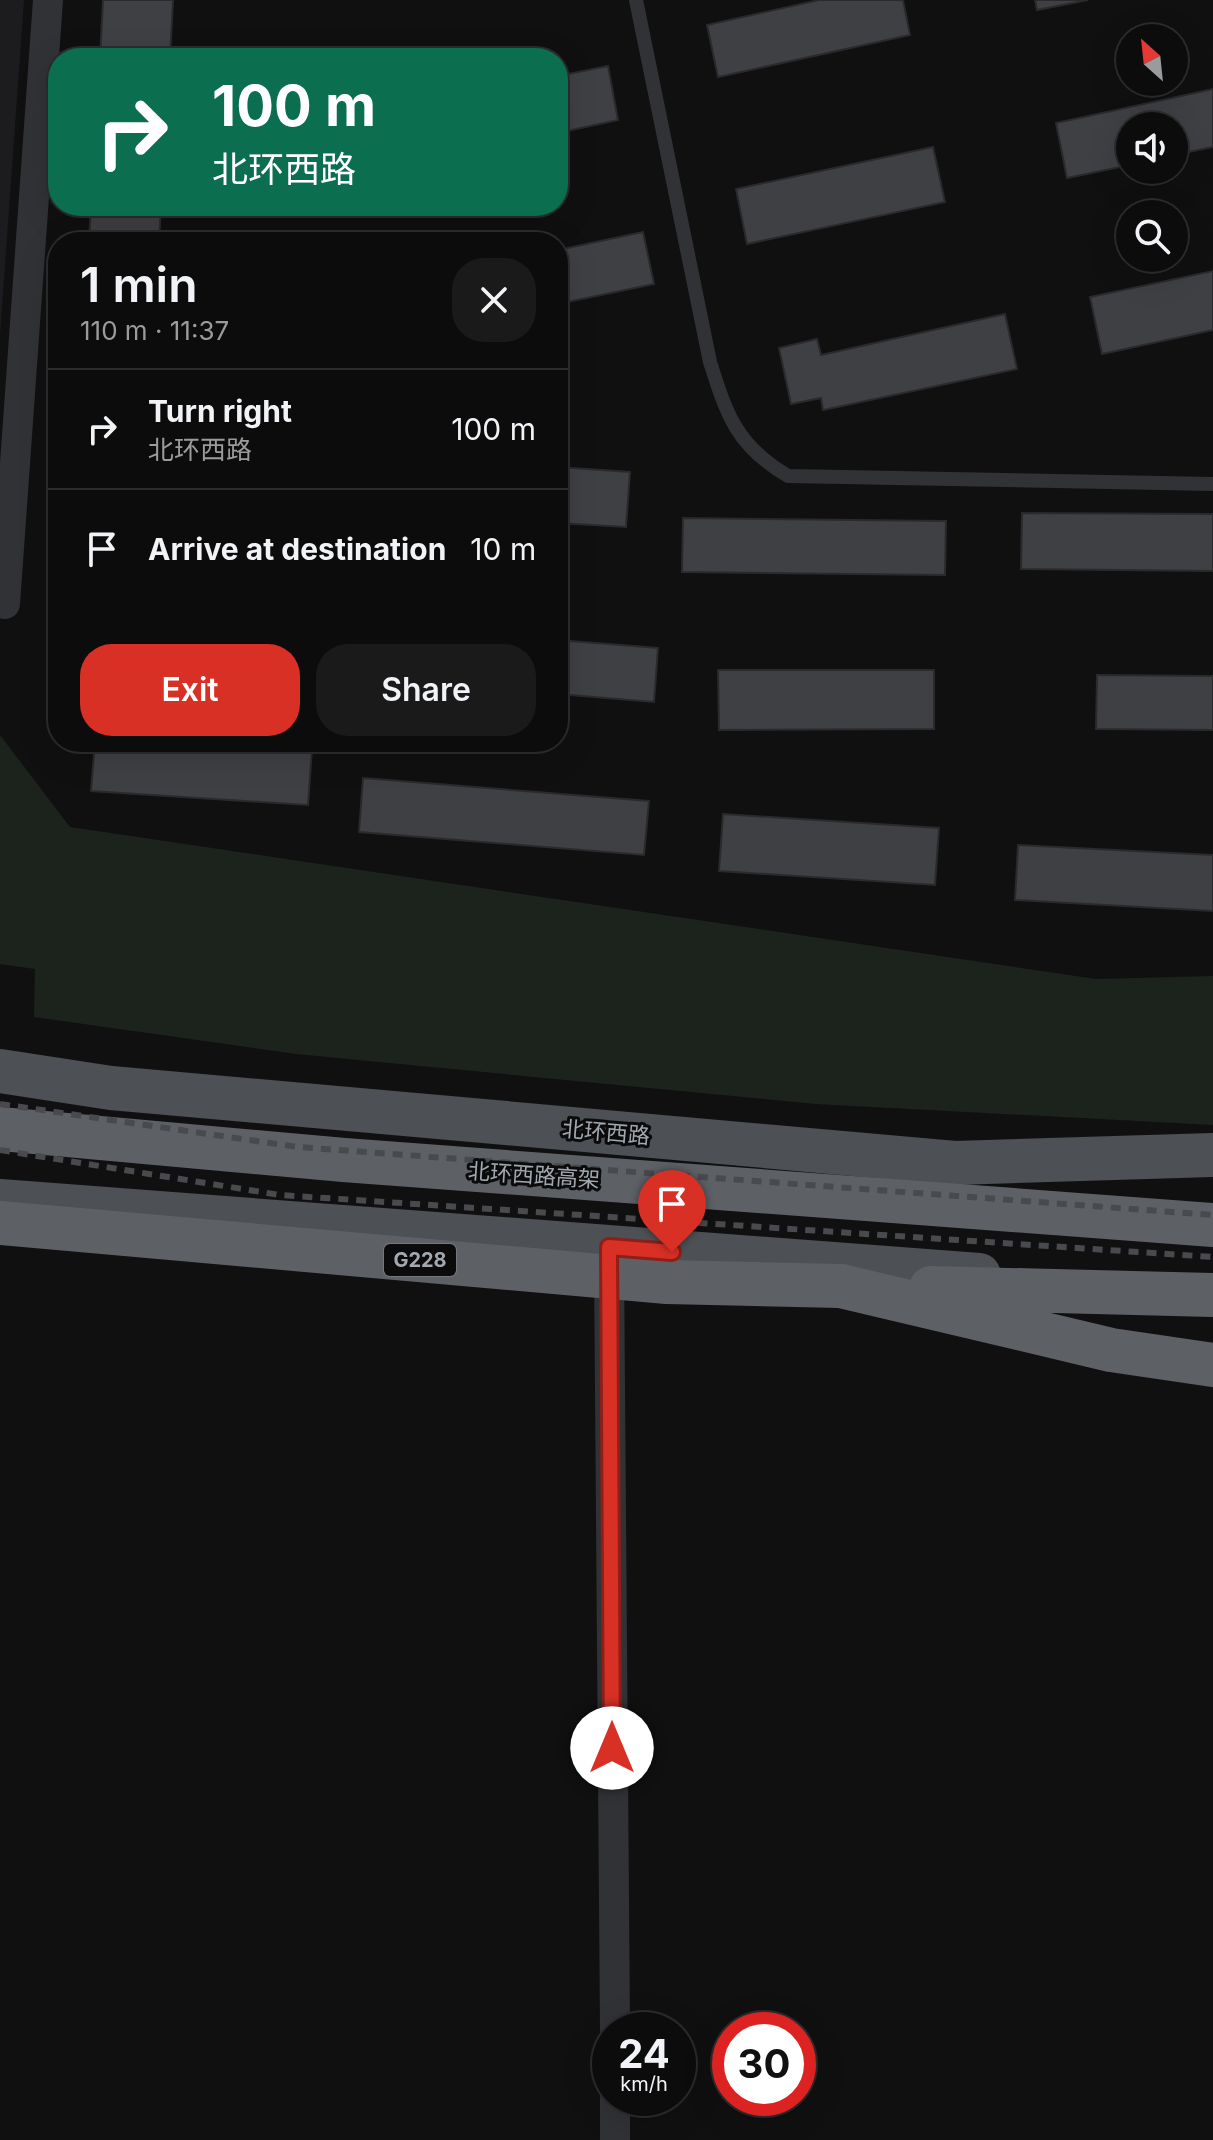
<!DOCTYPE html>
<meta charset="utf-8">
<style>
body{margin:0;font-family:Inter,"Noto Sans SC",sans-serif;background:#1a1a1b;color:#f1f3f6;height:100vh;display:flex;flex-direction:column;font-size:30px;white-space:nowrap}
*{box-sizing:border-box;margin:0}
p{font-size:26px;color:#9a9b9d}
.icon{flex:none;width:44px;height:44px;fill:none;stroke:currentColor;stroke-width:2;stroke-linecap:round;stroke-linejoin:round}
.map{position:relative;flex:1;overflow:hidden}
.side{position:absolute;left:48px;top:232px;width:520px;height:520px;display:flex;flex-direction:column;background:#0c0c0d;border-radius:32px;box-shadow:0 8px 32px #0002,0 0 0 2px #2c2c2e}
.side>*{flex:none}
.hud{position:absolute;left:48px;top:48px;width:520px;height:168px;border-radius:32px;box-shadow:0 8px 32px #0002,0 0 0 2px #2c2c2e;background:#0b6e4f;color:#fff;overflow:hidden}
.needle{width:52px;rotate:333deg}
.fabs{position:absolute;left:1116px;top:24px;display:grid;gap:16px}
.fabs a{display:grid;place-items:center;width:72px;height:72px;border-radius:50%;background:#0c0c0d;box-shadow:0 8px 32px #0002,0 0 0 2px #2c2c2e;font-size:40px}
.speed{position:absolute;left:592px;top:2012px;display:flex;gap:16px;font-size:40px;font-weight:700;text-align:center}
.speed>*{display:grid;place-content:center;width:104px;height:104px;border-radius:50%;background:#0c0c0d;box-shadow:0 8px 32px #0002,0 0 0 2px #2c2c2e;line-height:1}
.speed small{font-size:20px;font-weight:400}
.speed .limit{border:12px solid #d22;background:#fff;color:#111}
.pin{position:absolute;display:grid;place-items:center;width:68px;height:68px;color:#fff;margin:-82px -34px;border-radius:50% 50% 50% 0;rotate:-45deg;box-shadow:0 0 8px #0007}
.pin .icon{rotate:45deg}
.me{position:absolute;width:88px;margin:-44px;rotate:0deg;stroke-linejoin:round;filter:drop-shadow(0 0 6px #0008)}
.turn{display:flex;align-items:center;gap:28px;height:168px;padding:0 32px;font-size:36px}
.turn .icon{width:104px;height:104px;stroke-width:2.5}
.turn b{display:block;font-size:56px;line-height:68px}
.round{display:grid;place-items:center;flex:none;width:84px;height:84px;border-radius:32px;background:#1a1a1b}
.headline{display:flex;align-items:center;justify-content:space-between;height:136px;padding:0 32px}
h1{font-size:48px;font-weight:600;line-height:60px}
.primary-button{display:flex;gap:16px;margin-top:auto;padding:16px 32px}
.primary-button a{flex:1;height:92px;border-radius:32px;background:#d93025;color:#fff;font-size:32px;font-weight:600;line-height:92px;text-align:center}
.primary-button a+a{background:#1a1a1b;color:#f1f3f6}
ul{padding:0;list-style:none}
li{display:flex;align-items:center;gap:24px;height:120px;padding:0 32px;border-top:2px solid #2c2c2e}
li div{flex:1}
li b{display:block;font-size:30px}
li em{font-style:normal}
.map>svg:first-child{display:block}
.built{fill:#1c1c1e}
.green{fill:#1c231c}
.building{fill:#3f4044;stroke:#2a2a2d;stroke-width:2}
.lines{fill:none;stroke-linecap:round;stroke-linejoin:round}
.lane{stroke:#313235;stroke-width:14}
.street{stroke:#313235;stroke-width:30}
.primary{stroke:#4d5054;stroke-width:44}
.highway{stroke:#5d6166;stroke-width:44}
.rail{stroke:#484a4e;stroke-width:6;stroke-dasharray:10 8;stroke-linecap:butt}
.highway-bridge{stroke:#5d6166;stroke-width:44}
.route-casing{stroke:#8d1f18;stroke-width:20}
.route{stroke:#d93025;stroke-width:14}
.labels{text-anchor:middle;dominant-baseline:central;stroke-width:6;stroke-linejoin:round;paint-order:stroke}
.shield{fill:#0b0b0c;stroke:#75797f;stroke-width:2}
.shield-label{font-size:20px;font-weight:bold;fill:#a2a8b0}
.street-label{font-size:22px;fill:#a2a8b0;stroke:#0b0b0c}
</style>
<div class="map">
<svg width="1213" height="2140" viewBox="0 0 1213 2140">
<rect width="100%" height="100%" fill="#101011"/>
<path class="built" d="M0,0H24L0,335Z"/>
<path class="green" d="M0,735L70,827L1096,979L1213,976V1125L816,1104L296,1054L34,1017L35,969L0,964Z"/>
<path class="building" d="M103,0H173L170,58H100Z
M819,0H903L910,35L718,77L707,25Z
M1035,0H1088L1037,10Z
M608,66L618,120L558,133V76Z
M1213,89V147L1174,155V126H1130V165L1067,178L1056,123Z
M933,147L945,202L747,244L736,189Z
M91,206H161L159,242H89Z
M643,232L654,284L558,304V250Z
M1213,271V330L1102,354L1090,297Z
M1005,314L1017,369L823,410L821,398L791,404L779,348L817,339L821,355Z
M558,467L630,472L626,527L558,523Z
M1022,513L1213,514V571L1021,569Z
M683,518L946,521L945,575L682,572Z
M558,640L658,648L654,702L558,694Z
M718,670H934V729L719,730Z
M1097,675L1213,676V730L1096,729Z
M95,742H207L312,749L308,805L91,791Z
M363,778L649,801L644,855L359,832Z
M723,814L939,828L935,885L719,871Z
M1018,845L1213,855V911L1015,900Z"/>
<g class="lines">
<path class="lane" d="M636,0L710,362C727,416 737,446 788,476L1213,484"/>
<path class="street" d="M5,604L48,0
M609,1260L615,2030
M615,2098V2140"/>
<path class="primary" d="M0,1071L111,1088L955,1163L1213,1155
M0,1201L979,1275"/>
<path class="highway" d="M0,1129L344,1160L1213,1225
M841,1286L1111,1350L1213,1365
M931,1288L1213,1295"/>
<path class="rail" d="M0,1104L298,1147L1213,1215
M0,1150L280,1195L1213,1257"/>
<path class="highway-bridge" d="M0,1223L667,1282L841,1286"/>
</g>
<g class="lines">
<g class="route-casing">
<path id="route" d="M612,1748L609,1247L672,1252"/>
</g>
<use href="#route" class="route"/>
</g>
<g class="labels">
<rect class="shield" x="384" y="1244" width="72" height="32" rx="6"/>
<g class="shield-label">
<text x="420" y="1260">G228</text>
</g>
<g class="street-label">
<text transform="translate(606 1132) rotate(5)">北环西路</text>
<text transform="translate(534 1175) rotate(4)">北环西路高架</text>
</g>
</g>
</svg>
<div class="fabs">
<a><svg class="needle" viewBox="-14 -14 28 28"><path d="M0-13l5 13h-10z" fill="#e53935"/><path d="M0 13l5-13h-10z" fill="#9a9b9d"/></svg></a>
<a><svg class="icon" aria-label="sound" viewBox="0 0 24 24"><path d="M4 9h4l5-4v14l-5-4H4zM17 9q2 3 0 6"/></svg></a>
<a><svg class="icon" aria-label="search" viewBox="0 0 24 24"><circle cx="10" cy="10" r="6"/><path d="M15 15l6 6"/></svg></a>
</div>
<div class="speed"><div>24<small>km/h</small></div><div class="limit">30</div></div>
<div class="pin" style="left:672px;top:1252px;background:#d93025"><svg class="icon" aria-label="arrive" viewBox="0 0 24 24"><path d="M6 21V4h12l-3 4 3 4H6"/></svg></div>
<svg class="me" style="left:612px;top:1748px" viewBox="-20 -20 40 40"><circle r="19" fill="#fff"/><path d="M0-13L10 11 0 6-10 11z" fill="#d93025"/></svg>
<div class="hud">
<div class="turn"><svg class="icon" aria-label="right" viewBox="0 0 24 24"><path d="M7 20v-9h11M14 6l5 5-5 5"/></svg><div><b>100 m</b>北环西路</div></div>
</div>
<section class="side">
<div class="headline"><div><h1>1 min</h1><p>110 m · 11:37</p></div><a class="round"><svg class="icon" aria-label="close" viewBox="0 0 24 24"><path d="M6 6l12 12M18 6L6 18"/></svg></a></div>
<ul>
<li><svg class="icon" aria-label="right" viewBox="0 0 24 24"><path d="M7 20v-9h11M14 6l5 5-5 5"/></svg><div><b>Turn right</b><p>北环西路</p></div><em>100 m</em></li>
<li><svg class="icon" aria-label="arrive" viewBox="0 0 24 24"><path d="M6 21V4h12l-3 4 3 4H6"/></svg><div><b>Arrive at destination</b></div><em>10 m</em></li>
</ul>
<div class="primary-button"><a>Exit</a><a>Share</a></div>
</section>
</div>
